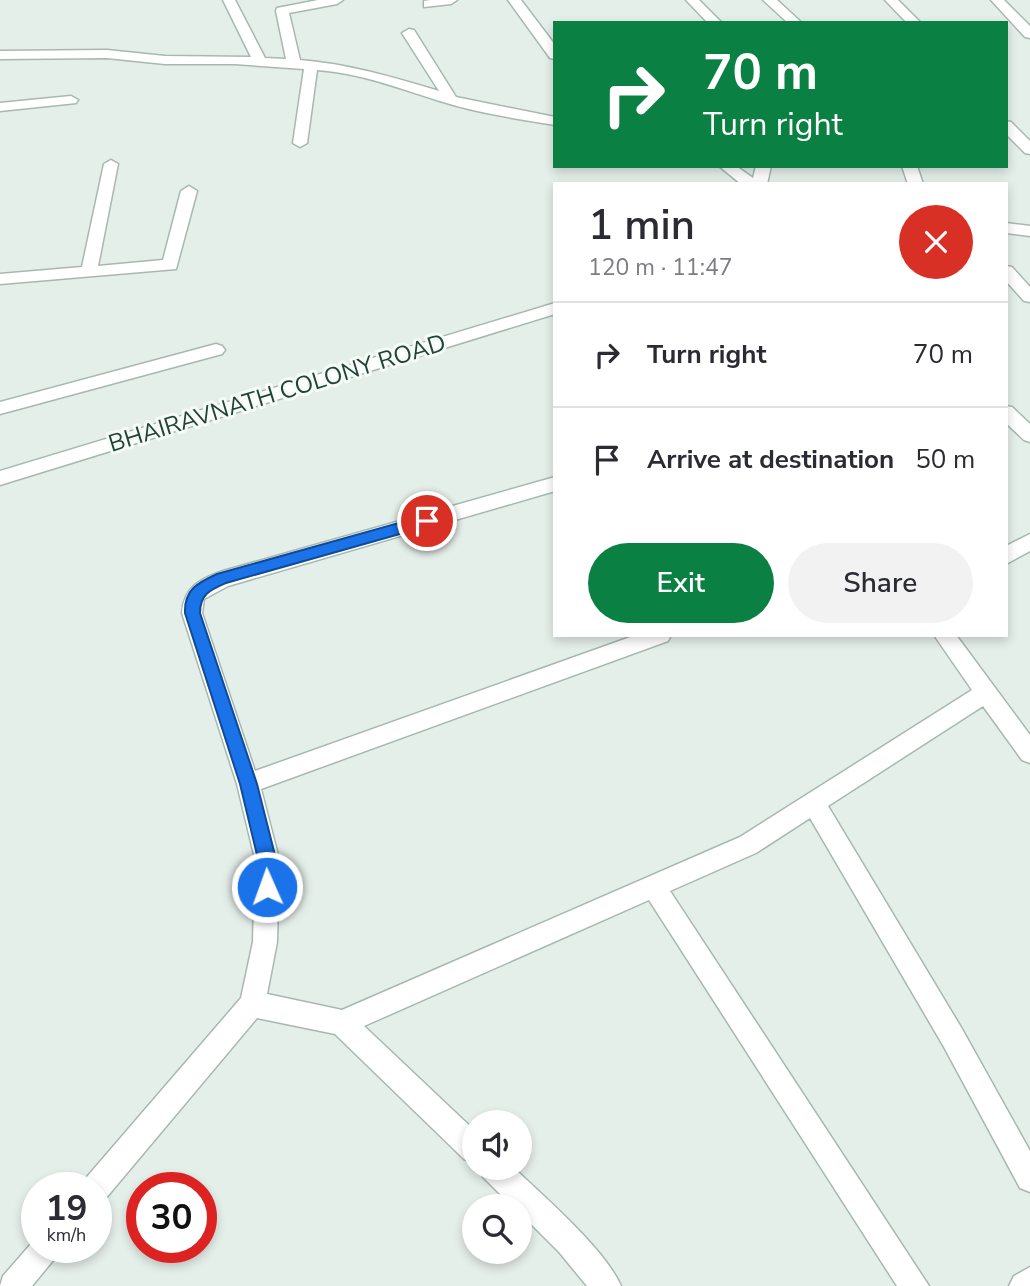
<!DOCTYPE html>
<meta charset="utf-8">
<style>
body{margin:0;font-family:"Nunito Sans",sans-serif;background:#f2f2f3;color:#2b2b33;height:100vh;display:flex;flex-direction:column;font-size:26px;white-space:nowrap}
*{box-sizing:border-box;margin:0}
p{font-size:23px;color:#7c7c81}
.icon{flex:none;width:38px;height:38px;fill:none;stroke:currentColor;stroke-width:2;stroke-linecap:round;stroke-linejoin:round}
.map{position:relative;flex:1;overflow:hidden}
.drawer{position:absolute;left:553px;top:182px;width:455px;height:455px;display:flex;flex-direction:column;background:#fff;border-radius:0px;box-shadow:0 4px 10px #0003}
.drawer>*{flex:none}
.banner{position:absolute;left:553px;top:21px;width:455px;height:147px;border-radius:0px;box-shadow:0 4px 10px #0003;background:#0b8043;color:#fff;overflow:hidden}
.buttons{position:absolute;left:462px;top:1110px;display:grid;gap:14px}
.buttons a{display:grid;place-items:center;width:70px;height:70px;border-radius:50%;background:#fff;box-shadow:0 4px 10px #0003;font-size:35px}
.speed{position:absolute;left:21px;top:1172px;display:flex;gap:14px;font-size:35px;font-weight:700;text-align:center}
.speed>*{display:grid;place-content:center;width:91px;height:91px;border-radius:50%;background:#fff;box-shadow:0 4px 10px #0003;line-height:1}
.speed small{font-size:18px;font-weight:400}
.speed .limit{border:10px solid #d22;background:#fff;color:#111}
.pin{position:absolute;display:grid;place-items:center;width:60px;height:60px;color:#fff;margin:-30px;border:4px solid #fff;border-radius:50%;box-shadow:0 2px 7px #0007}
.me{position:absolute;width:77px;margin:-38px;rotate:358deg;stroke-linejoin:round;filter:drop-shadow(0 0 5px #0008)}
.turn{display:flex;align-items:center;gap:24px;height:147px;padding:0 35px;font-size:32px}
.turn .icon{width:91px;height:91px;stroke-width:2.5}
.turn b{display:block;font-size:49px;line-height:60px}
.round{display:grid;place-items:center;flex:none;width:74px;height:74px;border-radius:37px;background:#f2f2f3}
.overview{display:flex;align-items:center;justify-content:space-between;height:119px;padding:0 35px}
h1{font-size:42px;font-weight:600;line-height:52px}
.button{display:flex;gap:14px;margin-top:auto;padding:14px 35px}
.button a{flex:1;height:80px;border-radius:42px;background:#0b8043;color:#fff;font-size:28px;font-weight:600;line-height:80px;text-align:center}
.button a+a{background:#f2f2f3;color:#2b2b33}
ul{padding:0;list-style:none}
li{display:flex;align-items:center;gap:21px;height:105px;padding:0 35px;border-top:2px solid #e1e1e2}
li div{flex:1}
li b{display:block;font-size:26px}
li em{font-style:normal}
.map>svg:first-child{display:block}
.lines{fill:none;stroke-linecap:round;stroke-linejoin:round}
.minor-casing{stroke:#a7b8b1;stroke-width:3}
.minor{fill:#fff;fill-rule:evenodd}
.route{fill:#1a73e8;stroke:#114b97;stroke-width:2}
.labels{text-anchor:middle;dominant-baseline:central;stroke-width:6;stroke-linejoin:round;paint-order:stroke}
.street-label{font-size:24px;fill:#224339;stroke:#f6fbf8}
</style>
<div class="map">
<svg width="1030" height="1286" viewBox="0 0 1030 1286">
<rect width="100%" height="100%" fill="#e5efea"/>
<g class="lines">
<g class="minor-casing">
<path id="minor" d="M223,0H235L265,58L286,59L276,11L277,8L318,0H343L337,4L289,13L300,60C349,64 392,77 439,91L402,33L409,29L414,30L456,97L555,117V125C517,119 479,113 443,102C401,89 361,73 317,70L307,143L300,147L293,143L304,69L235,64H165L107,58L0,59V51L107,50L165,56L251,57Z
M430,0H457L451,4L424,7V1Z
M508,0H521L555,45V59L550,58Z
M686,0H699L722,23H708Z
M763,0H777L802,23H788Z
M885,0H898L921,23H907Z
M991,0H1004L1030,26V38L1025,37Z
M71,96L78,100L76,103L0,111V103Z
M1006,121L1011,122L1030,141V154L1025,153L1006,134Z
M111,160L118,164L98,266L163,260L181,191L189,186L197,191L176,269L0,284V274L82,267L104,164Z
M719,166H736L753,178L756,166H771L767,184H741Z
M902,166H917L923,184H908Z
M1006,223L1030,226V236L1006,233Z
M1006,266L1012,267L1030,287V302L1024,301L1006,281Z
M555,303V314L0,485V471Z
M216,344L222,346L225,350L222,354L0,414V402Z
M1006,406L1012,407L1030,424V442L1024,440L1006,423Z
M555,477V491L228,586L204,599L202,613L255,771L636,635H671L668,641L261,789L279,859L277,942L267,994L342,1010L740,837L972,690L934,635H956L1030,735V763L1022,760L983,706L828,806L962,1029L1030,1151V1192L1020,1188L944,1047L810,818L756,853L670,891L929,1286H897L649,900L364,1026L474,1130V1163L464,1159L335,1034L257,1018L106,1198L96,1202V1188H82L86,1178L241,998L253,942L255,859L237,784L182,613C184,587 200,579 223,571Z
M1030,534V551L1006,564V546Z
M479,1167H513C543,1196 605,1249 621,1286H587L559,1252L520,1213V1206H512L483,1177Z
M37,1237V1248H59L55,1258L32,1286H0L3,1276Z
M1030,1267V1286H1009L1014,1276Z"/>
</g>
<use href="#minor" class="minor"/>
</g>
<path class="route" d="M427,515L434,521L432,525L226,583C210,590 200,594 200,613L257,784L276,859L273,893L267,896L260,893L257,887L258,859L240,784L185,613C184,590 197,583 217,574Z"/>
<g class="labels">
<g class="street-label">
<text transform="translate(277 393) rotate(-17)">BHAIRAVNATH COLONY ROAD</text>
</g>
</g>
</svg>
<div class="buttons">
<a><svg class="icon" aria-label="sound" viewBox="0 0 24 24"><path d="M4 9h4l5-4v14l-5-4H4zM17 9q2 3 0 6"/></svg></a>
<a><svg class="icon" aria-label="search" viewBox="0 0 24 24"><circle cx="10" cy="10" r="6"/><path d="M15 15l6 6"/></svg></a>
</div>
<div class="speed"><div>19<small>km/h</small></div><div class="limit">30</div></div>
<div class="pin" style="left:427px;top:521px;background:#d93025"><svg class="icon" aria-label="arrive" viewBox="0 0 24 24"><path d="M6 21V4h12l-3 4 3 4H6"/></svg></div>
<svg class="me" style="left:267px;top:887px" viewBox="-20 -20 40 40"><circle r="17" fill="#1a73e8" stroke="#fff" stroke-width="3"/><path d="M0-11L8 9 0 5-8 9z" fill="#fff"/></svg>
<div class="banner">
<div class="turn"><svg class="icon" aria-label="right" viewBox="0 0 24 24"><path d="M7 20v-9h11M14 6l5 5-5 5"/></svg><div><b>70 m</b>Turn right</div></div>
</div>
<section class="drawer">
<div class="overview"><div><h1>1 min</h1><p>120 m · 11:47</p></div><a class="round" style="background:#d93025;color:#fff"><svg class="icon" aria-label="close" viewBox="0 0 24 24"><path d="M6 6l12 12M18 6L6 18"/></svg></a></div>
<ul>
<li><svg class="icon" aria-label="right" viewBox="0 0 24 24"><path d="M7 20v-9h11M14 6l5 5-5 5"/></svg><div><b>Turn right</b></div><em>70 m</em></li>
<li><svg class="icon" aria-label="arrive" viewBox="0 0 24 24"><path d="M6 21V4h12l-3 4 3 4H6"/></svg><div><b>Arrive at destination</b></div><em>50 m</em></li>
</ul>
<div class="button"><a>Exit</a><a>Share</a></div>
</section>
</div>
